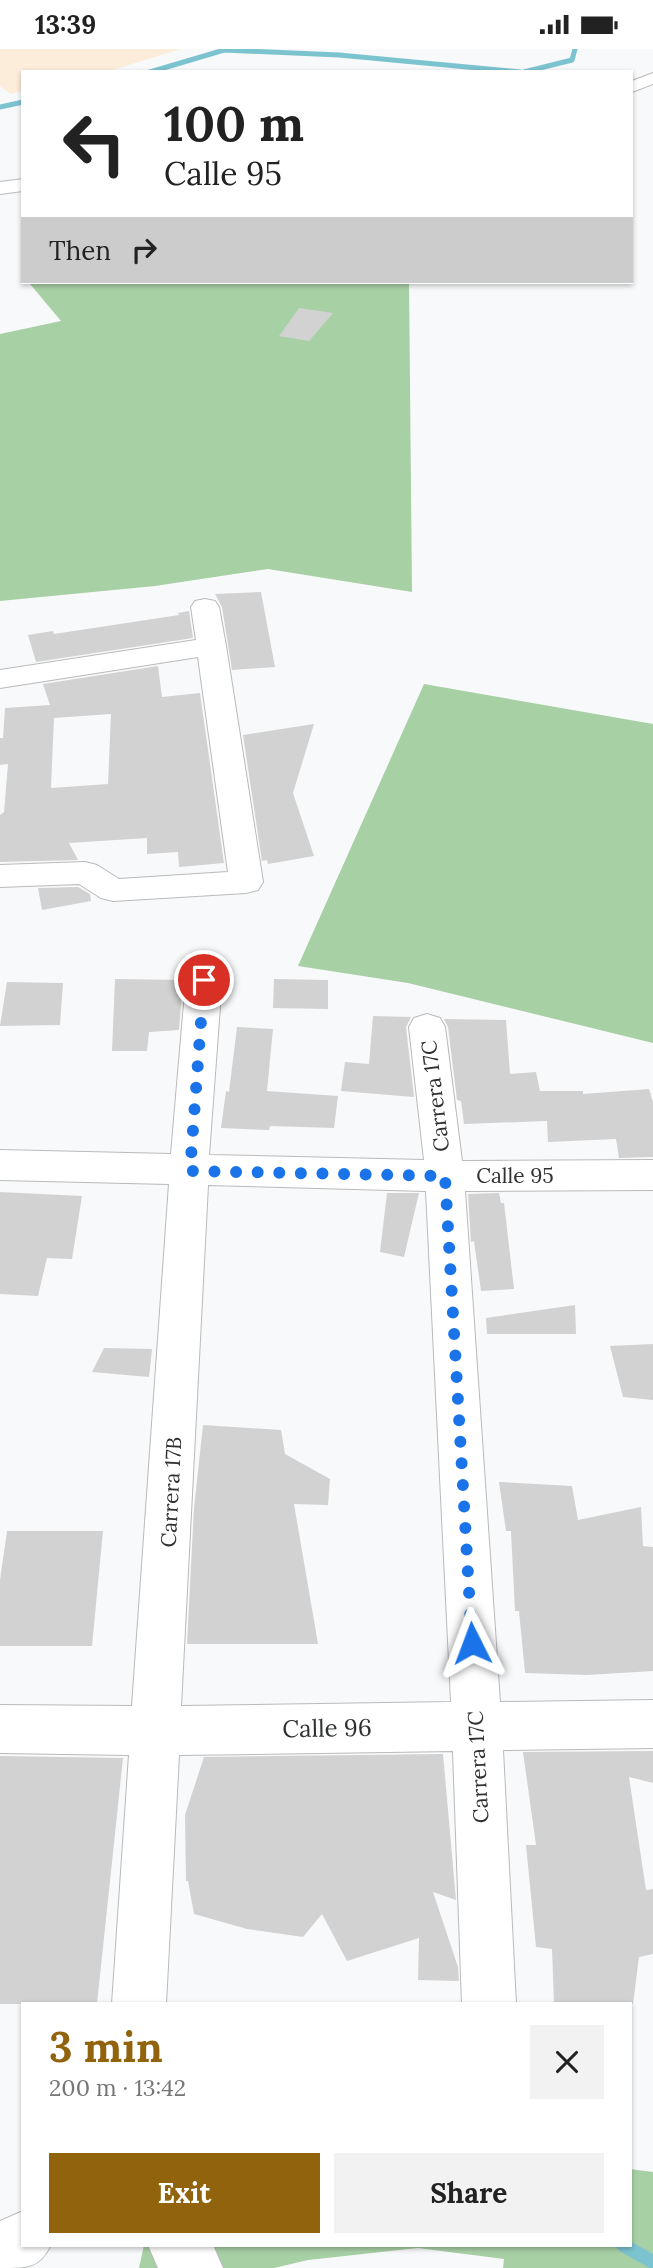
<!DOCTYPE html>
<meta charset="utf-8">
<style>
body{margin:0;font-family:Lora,serif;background:#f2f2f2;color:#222;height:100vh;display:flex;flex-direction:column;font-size:26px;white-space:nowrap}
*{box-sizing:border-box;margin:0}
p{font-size:23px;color:#767676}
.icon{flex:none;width:38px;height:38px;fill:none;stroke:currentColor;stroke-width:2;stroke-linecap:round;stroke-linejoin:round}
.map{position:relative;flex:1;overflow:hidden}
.side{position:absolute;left:21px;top:1953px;width:611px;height:245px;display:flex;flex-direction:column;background:#fff;border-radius:0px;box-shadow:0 2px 5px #0004}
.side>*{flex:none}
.guide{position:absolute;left:21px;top:21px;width:612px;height:214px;border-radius:0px;box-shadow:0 2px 5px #0004;background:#fff;color:#222;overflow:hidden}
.pin{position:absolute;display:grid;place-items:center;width:60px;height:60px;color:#fff;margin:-30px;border:4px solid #fff;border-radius:50%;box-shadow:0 2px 7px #0007}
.me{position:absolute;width:77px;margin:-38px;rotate:357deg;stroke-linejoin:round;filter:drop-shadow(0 0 5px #0008)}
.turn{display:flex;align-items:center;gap:24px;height:147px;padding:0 28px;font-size:32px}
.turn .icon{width:91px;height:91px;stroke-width:2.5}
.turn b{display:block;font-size:49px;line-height:60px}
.then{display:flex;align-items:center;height:66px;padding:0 28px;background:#0003;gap:14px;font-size:26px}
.round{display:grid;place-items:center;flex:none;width:74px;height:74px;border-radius:0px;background:#f2f2f2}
.headline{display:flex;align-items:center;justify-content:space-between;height:119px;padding:0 28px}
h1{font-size:42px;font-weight:700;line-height:52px;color:#90630c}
.action{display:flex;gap:14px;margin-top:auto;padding:14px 28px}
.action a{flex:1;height:80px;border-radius:0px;background:#90630c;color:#fff;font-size:28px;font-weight:700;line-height:80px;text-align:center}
.action a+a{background:#f2f2f2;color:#222}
.status{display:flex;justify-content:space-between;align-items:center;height:49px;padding:0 35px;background:#fff;direction:ltr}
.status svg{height:19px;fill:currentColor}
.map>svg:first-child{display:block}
.education{fill:#fcecda}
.forest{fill:#a8d0a5}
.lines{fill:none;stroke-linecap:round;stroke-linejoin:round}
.stream-far1{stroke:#7cc3d0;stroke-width:5}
.stream{stroke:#7cc3d0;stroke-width:14}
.building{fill:#d3d2d2;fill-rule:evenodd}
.street-casing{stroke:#b9babb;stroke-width:2}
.street{fill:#fff;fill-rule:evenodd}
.route{stroke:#1a73e8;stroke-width:12;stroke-dasharray:0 21.6}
.labels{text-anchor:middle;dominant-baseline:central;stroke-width:5;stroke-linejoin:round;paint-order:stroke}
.street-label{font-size:21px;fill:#2f3030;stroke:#fff}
.near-street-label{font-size:24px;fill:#2f3030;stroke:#fff}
</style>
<div class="status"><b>13:39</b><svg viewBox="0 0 49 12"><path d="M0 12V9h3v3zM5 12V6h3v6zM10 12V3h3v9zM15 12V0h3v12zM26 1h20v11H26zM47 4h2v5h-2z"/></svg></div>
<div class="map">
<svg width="653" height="2219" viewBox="0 0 653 2219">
<rect width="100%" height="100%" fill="#f8f9fa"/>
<path class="education" d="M0,0H181L106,23H23V42L11,45L0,37Z"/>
<path class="forest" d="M45,233H409L412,543L268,520L155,537L0,552V285L61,272L30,235Z
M424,635L653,675V994L408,934L298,917Z
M630,2120L653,2123V2219H503L504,2210L418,2199L308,2211L274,2219H139L144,2196H630Z"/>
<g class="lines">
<path class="stream-far1" d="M150,23L224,1L339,6L520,23
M524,23L572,11L575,0
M0,58L23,53"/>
<path class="stream" d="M623,2196L653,2213"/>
</g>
<path class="building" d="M299,259L333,264L309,292L279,287Z
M261,543L275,618L232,621L222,558L215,545Z
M189,562L193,589L36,613L28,586L53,582L54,585L179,566L178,564Z
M158,617L162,648L200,644L224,814L179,818L178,803L147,805V789L69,794L78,811L0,813V766L4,763L8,715L0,716V689H3L5,659L50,656L43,635ZM111,665L108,735L51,739L54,669Z
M314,675L293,744L314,807L268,815L267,811L262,812L243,686Z
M78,838L90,845L91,852L42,861L38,839Z
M115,930L183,931L179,981L149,983L147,1002H112Z
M274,930L328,931V960L273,959Z
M7,933L63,934L60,976L0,977Z
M373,967L411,968L406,978L414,1048L341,1042L345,1013L369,1015Z
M444,970L506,971L510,1025L536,1023L540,1042H583V1045L649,1040L653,1053V1108L619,1109L616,1090L548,1093L547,1072L464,1075L461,1052L457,1051L448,978Z
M237,978L273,980L267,1042L338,1047L334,1079L270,1077L269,1081L221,1079L226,1042L229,1043Z
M0,1143L82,1147L72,1210L47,1209L38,1247L0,1245Z
M387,1144H419L404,1208L380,1203Z
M499,1144L501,1154H504L514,1240L481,1242L474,1192L471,1193L468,1145Z
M575,1256L576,1285H487L486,1269Z
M653,1295V1351L623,1348L610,1297Z
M104,1299L152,1300L149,1328L92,1323Z
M203,1376L281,1381L285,1405L330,1430L328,1456L294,1455L318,1595H187L194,1459Z
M499,1433L572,1437L578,1471L641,1458L643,1497L653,1498V1622L587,1626L525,1624L519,1562H515L511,1482H506Z
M7,1482H103L92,1597H0V1531Z
M653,1702V1734L629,1728L646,1841L653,1840V1905L639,1908L633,1955H554L552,1900L536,1898L526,1796H536L523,1703Z
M443,1705L456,1851L433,1843L458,1918L459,1932L418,1931L419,1889L347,1912L322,1865L303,1888L247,1880L194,1865L188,1832H186L185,1766L204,1708Z
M0,1707L123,1709L97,1955H0Z"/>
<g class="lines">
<g class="street-casing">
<path id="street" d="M653,24V35L632,43V32Z
M23,130V142L0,145V133Z
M205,550L215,552L219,558L226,597L263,833L258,841L246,844L113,852L101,849L79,835L0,838V816L85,813L97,816L119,830L228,823L198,608L0,639V621L196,591L191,558L195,552Z
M204,919L216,922L222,931L209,1106L424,1111L409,978L414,969L427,965L440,969L445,978L462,1112L653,1111V1141L465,1142L500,1653L653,1651V1699L503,1701L516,1955H462L453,1702L179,1706L166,1955H112L129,1706L0,1704V1656L132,1657L169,1135L0,1131V1101L171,1105L186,931L192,922ZM208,1136L426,1142L451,1653L181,1657Z
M23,2162V2196H51C39,2219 29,2219 0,2219V2172Z
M148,2196H213L223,2219H158Z"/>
</g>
<use href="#street" class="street"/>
</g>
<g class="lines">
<path class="route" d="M204,931L190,1122L445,1127L472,1594"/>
</g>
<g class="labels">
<g class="street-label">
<text transform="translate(435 1047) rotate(-97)">Carrera 17C</text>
<text x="515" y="1126">Calle 95</text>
<text transform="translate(171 1443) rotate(-87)">Carrera 17B</text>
<text transform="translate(478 1718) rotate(-93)">Carrera 17C</text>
</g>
<g class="near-street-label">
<text transform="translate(327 1679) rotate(-1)">Calle 96</text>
</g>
</g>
</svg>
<div class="pin" style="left:204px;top:931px;background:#d93025"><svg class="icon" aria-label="arrive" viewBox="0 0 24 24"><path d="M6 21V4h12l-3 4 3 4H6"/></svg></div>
<svg class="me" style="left:472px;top:1594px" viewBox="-20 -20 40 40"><path d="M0-17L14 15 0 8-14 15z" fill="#1a73e8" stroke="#fff" stroke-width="4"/></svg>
<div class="guide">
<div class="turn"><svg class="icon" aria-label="left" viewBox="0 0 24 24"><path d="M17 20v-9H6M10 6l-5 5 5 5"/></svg><div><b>100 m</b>Calle 95</div></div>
<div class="then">Then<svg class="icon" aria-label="right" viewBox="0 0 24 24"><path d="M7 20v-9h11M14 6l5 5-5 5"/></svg></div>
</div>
<section class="side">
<div class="headline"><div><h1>3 min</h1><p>200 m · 13:42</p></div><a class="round"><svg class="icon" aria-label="close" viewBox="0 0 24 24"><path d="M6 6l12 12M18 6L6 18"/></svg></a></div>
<div class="action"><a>Exit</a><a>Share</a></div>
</section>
</div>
